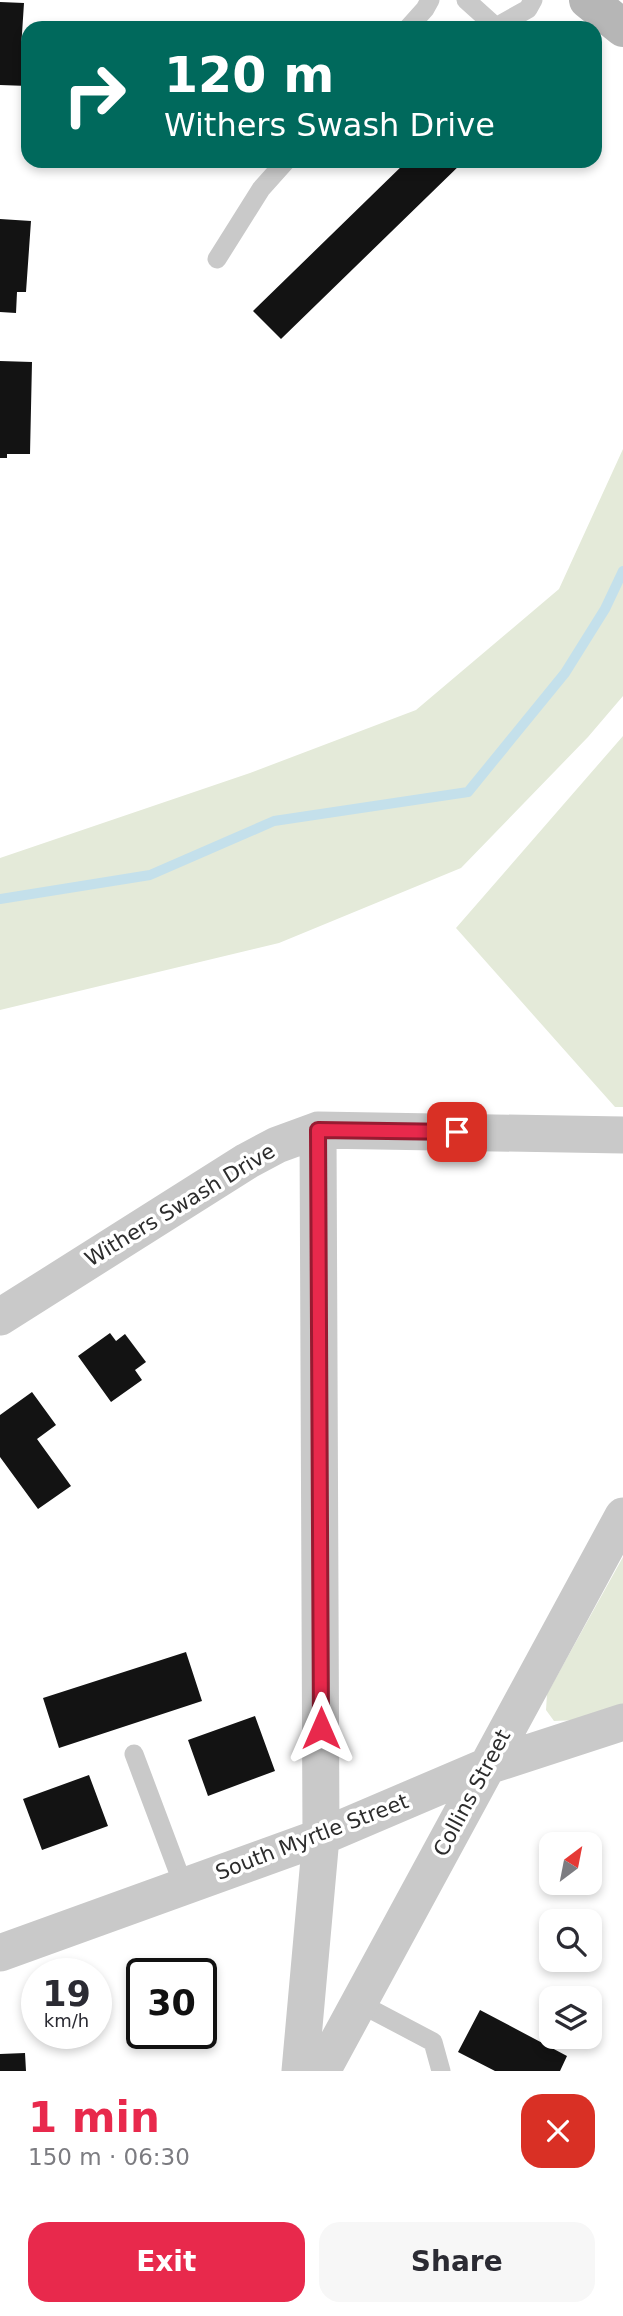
<!DOCTYPE html>
<meta charset="utf-8">
<style>
body{margin:0;font-family:"DejaVu Sans",sans-serif;background:#f7f7f7;color:#2b2b33;height:100vh;display:flex;flex-direction:column;font-size:26px;white-space:nowrap}
*{box-sizing:border-box;margin:0}
p{font-size:23px;color:#7c7c81}
.icon{flex:none;width:38px;height:38px;fill:none;stroke:currentColor;stroke-width:2;stroke-linecap:round;stroke-linejoin:round}
.map{position:relative;height:2071px;overflow:hidden}
.details{display:flex;flex-direction:column;background:#fff;flex:1}
.details>*{flex:none}
.top-card{position:absolute;left:21px;top:21px;width:581px;height:147px;border-radius:21px;box-shadow:0 4px 10px #0003;background:#00695c;color:#fff;overflow:hidden}
.needle{width:46px;rotate:32deg}
.controls{position:absolute;left:539px;top:1832px;display:grid;gap:14px}
.controls a{display:grid;place-items:center;width:63px;height:63px;border-radius:14px;background:#fff;box-shadow:0 4px 10px #0003;font-size:35px}
.speed{position:absolute;left:21px;top:1958px;display:flex;gap:14px;font-size:35px;font-weight:700;text-align:center}
.speed>*{display:grid;place-content:center;width:91px;height:91px;border-radius:50%;background:#fff;box-shadow:0 4px 10px #0003;line-height:1}
.speed small{font-size:18px;font-weight:400}
.speed .limit{border:4px solid #111;border-radius:10px;background:#fff;color:#111}
.pin{position:absolute;display:grid;place-items:center;width:60px;height:60px;color:#fff;margin:-30px;border-radius:14px;box-shadow:0 4px 10px #0006}
.me{position:absolute;width:77px;margin:-38px;rotate:0deg;stroke-linejoin:round;filter:drop-shadow(0 0 5px #0008)}
.turn{display:flex;align-items:center;gap:24px;height:147px;padding:0 28px;font-size:32px}
.turn .icon{width:91px;height:91px;stroke-width:2.5}
.turn b{display:block;font-size:49px;line-height:60px}
.round{display:grid;place-items:center;flex:none;width:74px;height:74px;border-radius:21px;background:#f7f7f7}
.summary{display:flex;align-items:center;justify-content:space-between;height:119px;padding:0 28px}
h1{font-size:42px;font-weight:700;line-height:52px;color:#e8294c}
.action{display:flex;gap:14px;margin-top:auto;padding:14px 28px}
.action a{flex:1;height:80px;border-radius:21px;background:#e8294c;color:#fff;font-size:28px;font-weight:700;line-height:80px;text-align:center}
.action a+a{background:#f7f7f7;color:#2b2b33}
.map>svg:first-child{display:block}
.green{fill:#e4ead9}
.lines{fill:none;stroke-linecap:round;stroke-linejoin:round}
.stream{stroke:#c4e0eb;stroke-width:10}
.building{fill:#131313}
.lane{stroke:#c9c9c9;stroke-width:19}
.street{stroke:#c9c9c9;stroke-width:37}
.secondary{stroke:#b6b6b6;stroke-width:38}
.route-casing{stroke:#971b31;stroke-width:18}
.route{stroke:#e8294c;stroke-width:12}
.labels{text-anchor:middle;dominant-baseline:central;stroke-width:7;stroke-linejoin:round;paint-order:stroke}
.street-label{font-size:21px;fill:#2c2c2c;stroke:#fff}
</style>
<div class="map">
<svg width="623" height="2071" viewBox="0 0 623 2071">
<rect width="100%" height="100%" fill="#fff"/>
<path class="green" d="M623,449V696L588,737L461,868L279,943L0,1010V858L250,773L416,710L559,589Z
M623,736V1107H615L456,928Z
M623,1557V1705L577,1720L554,1721L546,1710L547,1694Z"/>
<g class="lines">
<path class="stream" d="M0,899L150,875L274,821L468,792L565,673L605,609L623,571"/>
</g>
<path class="building" d="M0,2L24,3L21,49H28V86L0,85Z
M407,161H464L281,339L253,311Z
M0,219L31,221L26,292H17L16,313L0,312Z
M0,361L32,362L30,454H7V458H0Z
M110,1333L116,1341L125,1334L146,1362L135,1370L142,1380L111,1402L78,1356Z
M32,1392L56,1425L37,1439L71,1486L38,1509L0,1457V1415Z
M186,1652L202,1701L59,1748L43,1698Z
M255,1716L275,1771L208,1796L188,1740Z
M89,1775L108,1826L42,1850L23,1799Z
M480,2010L567,2056L560,2071H495L458,2052Z
M25,2053L26,2071H0V2054Z"/>
<g class="lines">
<path class="lane" d="M466,0L496,27L528,9L533,0
M408,28L425,9L430,0
M217,259L261,189L286,161
M134,1754L184,1887
M359,2003L433,2042L441,2071"/>
<path class="street" d="M0,1317L247,1161L277,1145L318,1130L623,1135
M0,1953L321,1837L485,1767L623,1722
M300,2071L321,1837L318,1130
M322,2071L623,1516"/>
<path class="secondary" d="M588,0L623,28"/>
</g>
<g class="lines">
<g class="route-casing">
<path id="route" d="M321,1728L318,1130L457,1132"/>
</g>
<use href="#route" class="route"/>
</g>
<g class="labels">
<g class="street-label">
<text transform="translate(180 1205) rotate(-31)">Withers Swash Drive</text>
<text transform="translate(472 1793) rotate(-62)">Collins Street</text>
<text transform="translate(312 1837) rotate(-21)">South Myrtle Street</text>
</g>
</g>
</svg>
<div class="controls">
<a><svg class="needle" viewBox="-14 -14 28 28"><path d="M0-13l5 13h-10z" fill="#e53935"/><path d="M0 13l5-13h-10z" fill="#7c7c81"/></svg></a>
<a><svg class="icon" aria-label="search" viewBox="0 0 24 24"><circle cx="10" cy="10" r="6"/><path d="M15 15l6 6"/></svg></a>
<a><svg class="icon" aria-label="layers" viewBox="0 0 24 24"><path d="M12 4l9 5-9 5-9-5zM3 14l9 5 9-5"/></svg></a>
</div>
<div class="speed"><div>19<small>km/h</small></div><div class="limit">30</div></div>
<div class="pin" style="left:457px;top:1132px;background:#d93025"><svg class="icon" aria-label="arrive" viewBox="0 0 24 24"><path d="M6 21V4h12l-3 4 3 4H6"/></svg></div>
<svg class="me" style="left:321px;top:1728px" viewBox="-20 -20 40 40"><path d="M0-17L14 15 0 8-14 15z" fill="#e8294c" stroke="#fff" stroke-width="4"/></svg>
<div class="top-card">
<div class="turn"><svg class="icon" aria-label="right" viewBox="0 0 24 24"><path d="M7 20v-9h11M14 6l5 5-5 5"/></svg><div><b>120 m</b>Withers Swash Drive</div></div>
</div>
</div>
<section class="details">
<div class="summary"><div><h1>1 min</h1><p>150 m · 06:30</p></div><a class="round" style="background:#d93025;color:#fff"><svg class="icon" aria-label="close" viewBox="0 0 24 24"><path d="M6 6l12 12M18 6L6 18"/></svg></a></div>
<div class="action"><a>Exit</a><a>Share</a></div>
</section>
